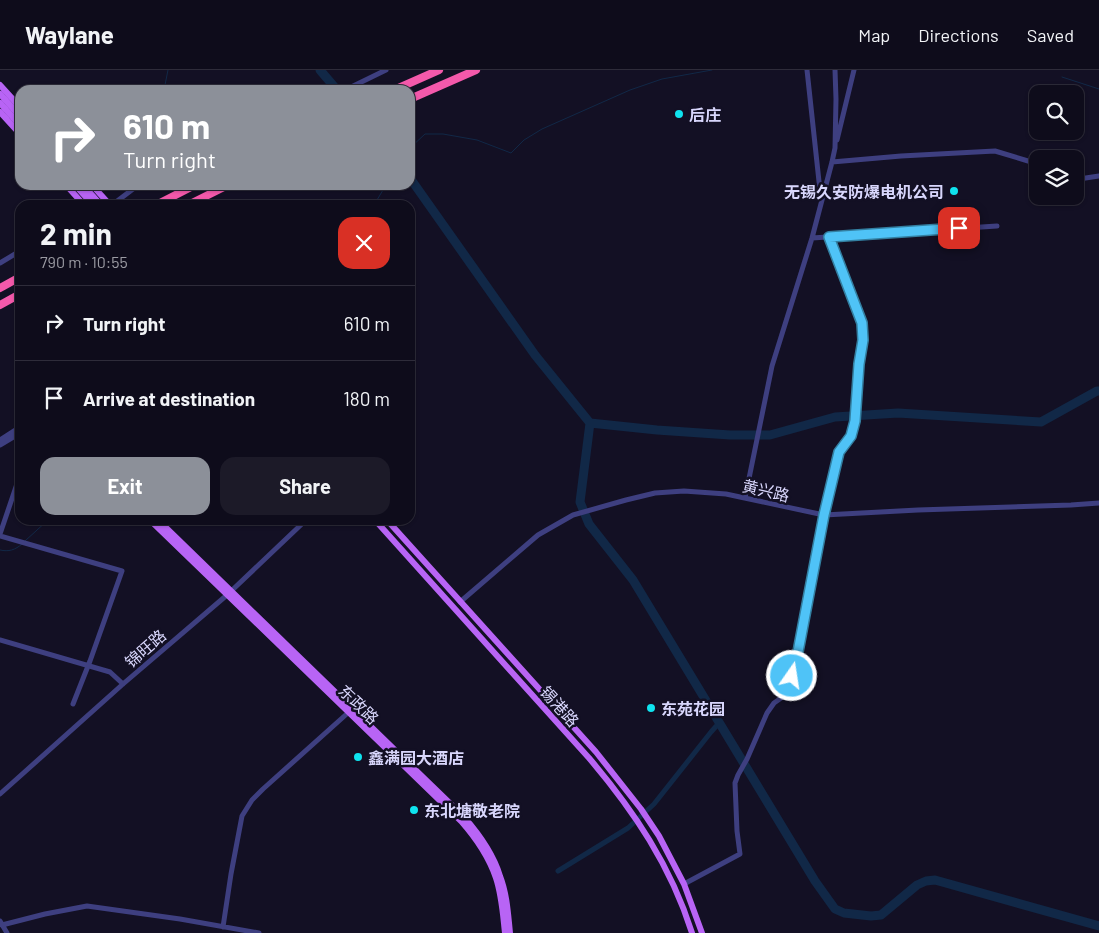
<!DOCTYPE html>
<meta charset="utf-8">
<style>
body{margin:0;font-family:Barlow,"Noto Sans SC",sans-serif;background:#1c1a28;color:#f1f3f6;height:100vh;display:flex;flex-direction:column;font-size:19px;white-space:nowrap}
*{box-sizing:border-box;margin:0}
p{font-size:16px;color:#9b9ba3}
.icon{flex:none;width:28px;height:28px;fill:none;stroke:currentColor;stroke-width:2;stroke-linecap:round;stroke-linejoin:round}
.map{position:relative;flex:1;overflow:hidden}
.side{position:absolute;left:15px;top:130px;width:400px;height:325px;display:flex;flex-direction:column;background:#0e0c1b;border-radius:15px;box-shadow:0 1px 4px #0004,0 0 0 1px #2e2c3a}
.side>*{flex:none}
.top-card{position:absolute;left:15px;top:15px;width:400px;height:105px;border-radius:15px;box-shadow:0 1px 4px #0004,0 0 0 1px #2e2c3a;background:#8c9099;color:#fff;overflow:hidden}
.buttons{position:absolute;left:1029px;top:15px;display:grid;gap:10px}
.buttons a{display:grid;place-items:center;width:55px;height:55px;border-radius:10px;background:#0e0c1b;box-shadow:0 1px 4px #0004,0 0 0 1px #2e2c3a;font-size:25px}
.pin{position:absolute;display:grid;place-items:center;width:42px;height:42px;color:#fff;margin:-21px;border-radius:10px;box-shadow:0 2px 8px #0006}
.me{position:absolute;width:55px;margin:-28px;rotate:13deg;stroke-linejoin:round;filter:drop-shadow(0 0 4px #0008)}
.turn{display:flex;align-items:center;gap:18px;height:105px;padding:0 25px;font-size:22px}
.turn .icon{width:65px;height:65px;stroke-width:2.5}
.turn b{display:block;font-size:35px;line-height:42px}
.round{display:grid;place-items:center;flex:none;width:52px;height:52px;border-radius:15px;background:#1c1a28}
.summary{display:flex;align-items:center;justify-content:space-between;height:85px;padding:0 25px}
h1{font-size:30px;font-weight:700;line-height:38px}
.action{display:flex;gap:10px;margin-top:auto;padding:10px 25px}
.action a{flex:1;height:58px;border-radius:15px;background:#8c9099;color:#fff;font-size:20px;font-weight:700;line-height:58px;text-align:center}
.action a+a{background:#1c1a28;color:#f1f3f6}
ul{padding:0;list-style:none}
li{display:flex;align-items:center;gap:15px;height:75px;padding:0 25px;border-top:1px solid #2e2c3a}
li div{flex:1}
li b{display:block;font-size:19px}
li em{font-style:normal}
header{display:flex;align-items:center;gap:30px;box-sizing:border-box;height:70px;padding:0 25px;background:#0e0c1b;border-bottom:1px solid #2e2c3a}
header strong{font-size:24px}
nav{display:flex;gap:28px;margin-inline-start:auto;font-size:18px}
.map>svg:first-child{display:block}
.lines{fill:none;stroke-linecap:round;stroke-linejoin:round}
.stream{stroke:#112847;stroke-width:1}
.canal{stroke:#112847;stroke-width:5}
.river{stroke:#112847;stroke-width:9}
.minor{stroke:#3e3f80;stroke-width:5}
.major{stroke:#b864f5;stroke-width:6}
.highway{stroke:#f459ab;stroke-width:8}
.route-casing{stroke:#337fa1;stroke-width:12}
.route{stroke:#4fc3f7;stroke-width:9}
.poi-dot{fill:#0fe3ef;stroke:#131024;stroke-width:2}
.labels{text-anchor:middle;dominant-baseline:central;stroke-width:5;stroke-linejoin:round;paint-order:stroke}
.poi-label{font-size:16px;font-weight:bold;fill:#d8d6fc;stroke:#131024;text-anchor:start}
.street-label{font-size:16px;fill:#d8d6fc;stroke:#131024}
</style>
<header>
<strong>Waylane</strong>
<nav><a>Map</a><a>Directions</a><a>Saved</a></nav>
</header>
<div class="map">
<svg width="1099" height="863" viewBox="0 0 1099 863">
<rect width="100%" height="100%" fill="#131024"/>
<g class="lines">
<path class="stream" d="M1062,7L1099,19
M164,20L168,0
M410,78L425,64H443L477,70L511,83L524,70L542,59L630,20L662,9L712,0
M374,135L386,115
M25,471L48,450
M0,480C9,482 15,480 22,474"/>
<path class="canal" d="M558,801L628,758L654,734L711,662L719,653"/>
<path class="river" d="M320,0L337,20
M410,108L535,285L590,353L580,432L589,454L633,510L815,811L835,839L844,843L871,846L881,845L917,815L926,811L935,810L1099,856
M590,353L657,360L730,365H770L835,347L898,343L1041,352L1097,321H1099"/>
<path class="minor" d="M807,0L821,130
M345,20L386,0
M837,70L854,0
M832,92L901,86L995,81L1038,94
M1075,107L1079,109L1099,106
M112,135L133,119L140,115
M812,168L997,156
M0,193L20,181
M0,370L20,357
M0,375L20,363
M745,428L772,296L812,168L832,92L835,78L836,29L835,0
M0,464L20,405
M0,466L122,501L90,591L73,634
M460,532L538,465L573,445L626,430L655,423L684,421L726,424L824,445L918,440L1071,435L1099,433
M0,570L110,602L123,614
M0,724L123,614L227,525L306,450
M684,814L740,784L737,761L735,713L738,705L747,689L767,643L774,633L784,626L792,605L797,587L824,445L839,382L851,366L855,351L859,294L863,270L861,253L829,167
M0,851L7,863
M2,855L45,844L87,836L180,849L259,863
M223,857L231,804L242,746L252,730L263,719L350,641"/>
<path class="major" d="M0,15L20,37
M0,24L20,46
M0,33L20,55
M0,42L20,64
M66,115L84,135
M75,115L93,135
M83,115L101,135
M92,115L110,135
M150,450L461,751C476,768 489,787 496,808C502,826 503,845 505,863
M158,450L464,747C479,764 493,783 500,806C507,824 508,844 510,863
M375,450L589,688C634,741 671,796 692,863
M387,450L596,682L641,739L659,766L684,814L702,863"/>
<path class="highway" d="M394,20L439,0
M410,29L476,0
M156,135L195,115
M188,135L228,115
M0,218L20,207
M0,235L20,224"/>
</g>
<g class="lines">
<g class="route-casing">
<path id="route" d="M792,606L797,587L824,445L839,382L851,366L855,351L859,294L863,270L862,253L829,167L959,158"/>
</g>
<use href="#route" class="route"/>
</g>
<g class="poi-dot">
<circle cx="679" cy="44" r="5"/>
<circle cx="954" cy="121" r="5"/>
<circle cx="651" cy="638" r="5"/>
<circle cx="358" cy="687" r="5"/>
<circle cx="414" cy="740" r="5"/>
</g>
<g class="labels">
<g class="poi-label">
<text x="689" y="44">后庄</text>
<text x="944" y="121" text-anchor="end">无锡久安防爆电机公司</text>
<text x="661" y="638">东苑花园</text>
<text x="368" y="687">鑫满园大酒店</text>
<text x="424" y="740">东北塘敬老院</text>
</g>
<g class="street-label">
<text transform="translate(766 420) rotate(13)">黄兴路</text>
<text transform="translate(145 578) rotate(-41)">锦旺路</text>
<text transform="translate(359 634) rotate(44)">东政路</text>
<text transform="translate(560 636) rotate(48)">锡港路</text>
</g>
</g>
</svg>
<div class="buttons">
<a><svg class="icon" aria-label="search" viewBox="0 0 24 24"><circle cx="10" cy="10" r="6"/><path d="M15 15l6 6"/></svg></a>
<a><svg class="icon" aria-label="layers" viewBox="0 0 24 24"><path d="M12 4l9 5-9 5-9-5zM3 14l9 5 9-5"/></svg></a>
</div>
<div class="pin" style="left:959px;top:158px;background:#d93025"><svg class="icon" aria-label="arrive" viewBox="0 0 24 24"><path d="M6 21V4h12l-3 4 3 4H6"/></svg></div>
<svg class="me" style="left:792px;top:606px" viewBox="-20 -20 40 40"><circle r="17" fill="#4fc3f7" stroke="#fff" stroke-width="3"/><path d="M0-11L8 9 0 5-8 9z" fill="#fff"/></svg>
<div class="top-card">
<div class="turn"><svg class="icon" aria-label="right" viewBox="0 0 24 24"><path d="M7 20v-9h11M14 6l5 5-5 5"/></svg><div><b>610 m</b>Turn right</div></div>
</div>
<section class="side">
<div class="summary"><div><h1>2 min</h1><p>790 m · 10:55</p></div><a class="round" style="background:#d93025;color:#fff"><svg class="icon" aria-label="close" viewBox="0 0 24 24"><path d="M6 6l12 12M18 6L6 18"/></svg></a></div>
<ul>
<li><svg class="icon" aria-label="right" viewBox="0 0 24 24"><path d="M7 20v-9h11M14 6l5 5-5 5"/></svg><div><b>Turn right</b></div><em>610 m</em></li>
<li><svg class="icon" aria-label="arrive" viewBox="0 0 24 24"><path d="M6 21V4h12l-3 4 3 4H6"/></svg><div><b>Arrive at destination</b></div><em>180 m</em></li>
</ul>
<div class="action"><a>Exit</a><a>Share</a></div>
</section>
</div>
